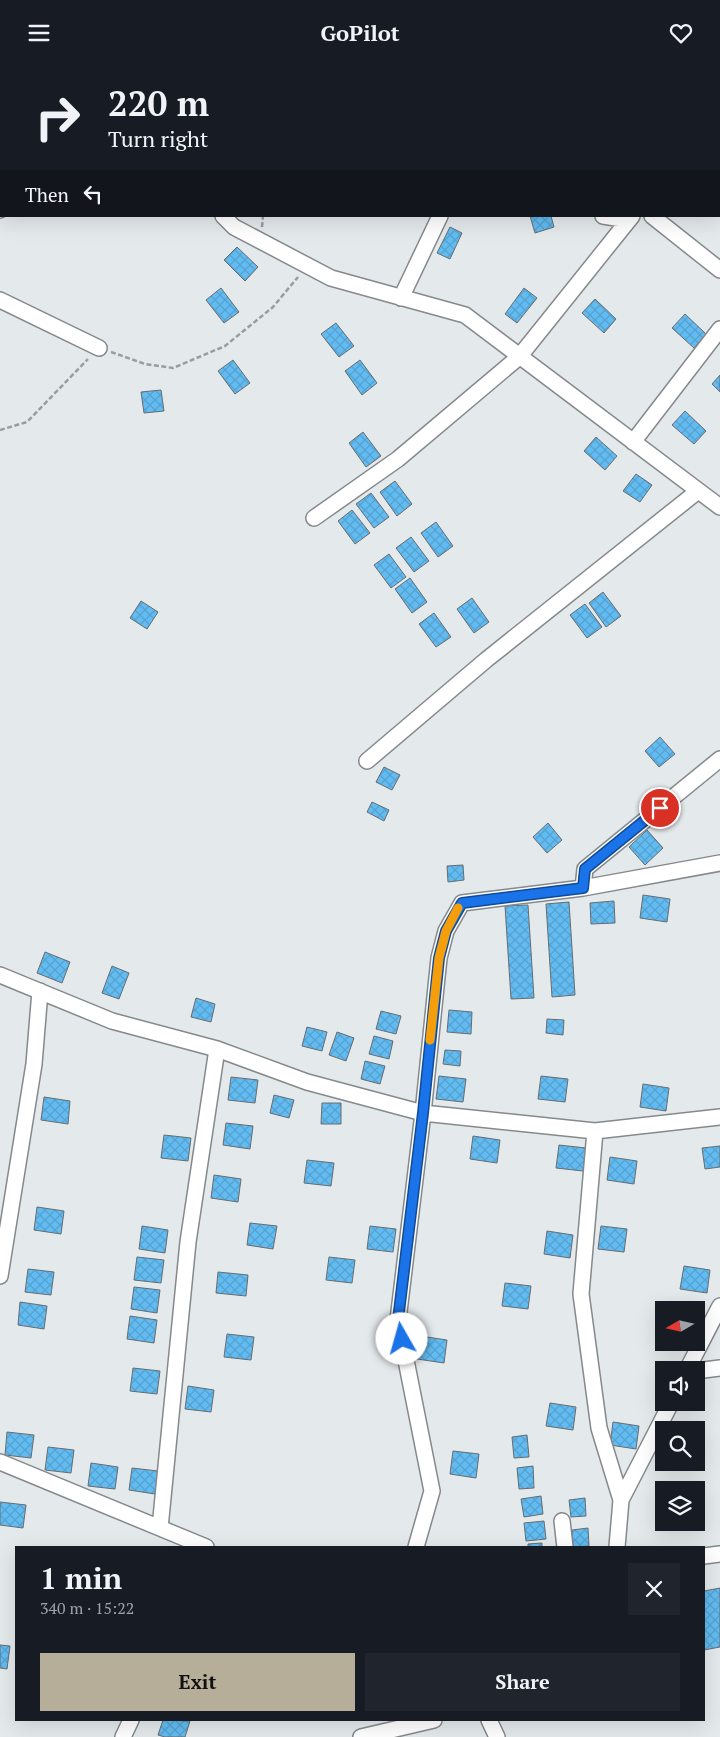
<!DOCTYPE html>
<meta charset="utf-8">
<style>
body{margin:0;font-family:"PT Serif",serif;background:#20242c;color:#f1f3f6;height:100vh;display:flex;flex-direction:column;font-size:19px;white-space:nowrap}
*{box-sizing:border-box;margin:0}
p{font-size:16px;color:#9ea1a6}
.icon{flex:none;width:28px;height:28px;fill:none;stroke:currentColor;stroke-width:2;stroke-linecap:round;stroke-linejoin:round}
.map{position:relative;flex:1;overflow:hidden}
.panel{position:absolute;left:15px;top:1481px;width:690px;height:175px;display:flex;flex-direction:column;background:#171b24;border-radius:0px;box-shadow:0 5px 20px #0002}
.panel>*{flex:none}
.hud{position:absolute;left:0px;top:0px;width:720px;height:152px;box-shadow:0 5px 20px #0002;background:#171b24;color:#f1f3f6;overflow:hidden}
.needle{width:32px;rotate:261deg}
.tools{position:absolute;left:655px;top:1236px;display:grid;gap:10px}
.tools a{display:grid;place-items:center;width:50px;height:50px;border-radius:0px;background:#171b24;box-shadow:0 5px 20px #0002;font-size:25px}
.pin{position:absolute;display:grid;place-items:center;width:42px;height:42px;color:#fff;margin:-21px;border:2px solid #fff;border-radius:50%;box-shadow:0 1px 5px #0007}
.me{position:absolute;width:55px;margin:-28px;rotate:353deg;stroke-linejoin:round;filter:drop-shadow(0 0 4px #0008)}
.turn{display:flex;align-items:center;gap:18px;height:105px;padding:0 25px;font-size:22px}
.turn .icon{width:65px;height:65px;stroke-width:2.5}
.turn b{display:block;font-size:35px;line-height:42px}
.then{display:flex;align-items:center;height:48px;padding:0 25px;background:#0003;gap:10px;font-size:19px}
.round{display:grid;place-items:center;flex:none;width:52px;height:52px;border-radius:0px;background:#20242c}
.summary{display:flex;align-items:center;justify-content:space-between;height:85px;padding:0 25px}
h1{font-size:30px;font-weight:600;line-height:38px}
.button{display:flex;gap:10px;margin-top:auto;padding:10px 25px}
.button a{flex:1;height:58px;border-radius:0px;background:#b6ae99;color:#111;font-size:20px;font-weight:600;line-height:58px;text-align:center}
.button a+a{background:#20242c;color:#f1f3f6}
header{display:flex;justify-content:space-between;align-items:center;height:65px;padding:0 25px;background:#171b24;font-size:22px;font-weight:600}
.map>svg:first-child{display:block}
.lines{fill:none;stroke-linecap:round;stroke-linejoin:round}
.canal{stroke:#3996ca;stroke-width:14}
.building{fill:url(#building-cross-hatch);stroke:#686c6f}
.minor-casing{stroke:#85898c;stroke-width:18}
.path{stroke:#999da0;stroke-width:2.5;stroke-dasharray:5 2.5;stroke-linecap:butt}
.minor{stroke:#fff;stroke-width:15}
.route-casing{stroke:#114b97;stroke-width:12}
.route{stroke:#1a73e8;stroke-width:9}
.slow{stroke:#f59e0b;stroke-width:9}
</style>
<header><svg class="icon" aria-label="menu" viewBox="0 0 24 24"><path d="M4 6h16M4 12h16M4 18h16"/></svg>GoPilot<svg class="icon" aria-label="heart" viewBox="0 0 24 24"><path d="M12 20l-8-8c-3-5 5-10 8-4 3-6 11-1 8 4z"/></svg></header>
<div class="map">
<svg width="720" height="1672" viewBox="0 0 720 1672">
<defs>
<pattern id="building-cross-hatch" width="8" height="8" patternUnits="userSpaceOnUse" patternTransform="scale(1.25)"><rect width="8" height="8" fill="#62bcf2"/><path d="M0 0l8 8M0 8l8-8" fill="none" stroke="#55a1cf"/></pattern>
</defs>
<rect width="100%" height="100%" fill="#e4e9ec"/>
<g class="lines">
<path class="canal" d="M0,37L1,38"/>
</g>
<path class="building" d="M530,151H551L554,162L535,168Z
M450,162L462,168L450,194L437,188Z
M237,182L258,202L245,216L224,195Z
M221,223L239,247L224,258L206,235Z
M524,223L537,233L517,258L505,249Z
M595,234L616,254L604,268L582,248Z
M685,249L706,269L694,283L672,263Z
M336,258L354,281L339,292L321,269Z
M233,295L250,318L235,329L218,306Z
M360,295L377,318L362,330L345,306Z
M720,310V327L712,319Z
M161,325L164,346L144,348L141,327Z
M685,346L706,366L694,379L672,360Z
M363,367L381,391L366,402L349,378Z
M596,372L617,391L605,405L584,386Z
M636,409L652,420L640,437L623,426Z
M395,416L412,439L397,451L380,427Z
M371,428L389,452L374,463L356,439Z
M352,445L370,468L355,479L338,456Z
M436,457L453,481L438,492L421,468Z
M411,472L429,496L414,507L396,483Z
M389,489L406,512L391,523L374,500Z
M410,513L427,537L412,548L395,524Z
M603,527L621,551L606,562L589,538Z
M472,533L489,557L474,568L457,544Z
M141,536L158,547L147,564L130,553Z
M585,539L602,562L587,573L570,550Z
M434,548L451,572L436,582L419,559Z
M660,672L675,689L659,702L645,686Z
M384,702L400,710L392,725L376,717Z
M372,737L389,745L384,756L367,747Z
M548,758L562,775L547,788L533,772Z
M647,765L663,783L645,800L629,782Z
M463,800L464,815L448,817L447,801Z
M643,830L670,834L667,857L640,853Z
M614,836L615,858L591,859L590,838Z
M569,837L575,930L552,932L546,839Z
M528,840L534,933L511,934L505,841Z
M45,887L70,897L62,918L37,908Z
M112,901L129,908L119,934L102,928Z
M196,933L215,939L211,957L191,952Z
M449,945L472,947L471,969L447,967Z
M381,946L401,951L396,969L376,964Z
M547,954L564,955L563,970L546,968Z
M307,962L327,967L322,986L302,981Z
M337,967L354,973L346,996L329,990Z
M374,971L393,976L389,994L369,989Z
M445,985L461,986L460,1001L443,999Z
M365,996L385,1001L380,1019L361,1014Z
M439,1011L466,1014L463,1037L436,1034Z
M541,1011L568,1014L565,1037L538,1034Z
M231,1012L258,1015L255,1038L228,1035Z
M643,1019L669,1023L666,1046L640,1042Z
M274,1030L294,1035L289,1053L270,1048Z
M44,1032L70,1036L68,1059L41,1055Z
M322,1038H341V1059H321Z
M226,1058L253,1061L250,1084L223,1080Z
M164,1070L191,1073L188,1096L161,1093Z
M473,1071L500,1075L497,1098L470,1094Z
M559,1080L586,1083L583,1106L556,1103Z
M720,1081V1102L705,1104L702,1083Z
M610,1092L637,1096L634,1119L607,1115Z
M307,1095L334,1098L331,1121L304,1118Z
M214,1110L241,1114L238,1137L211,1133Z
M37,1142L64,1146L61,1169L34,1165Z
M250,1158L277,1161L273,1184L247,1180Z
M142,1161L168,1165L165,1188L139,1184Z
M370,1161L396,1164L393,1187L367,1184Z
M601,1161L627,1164L624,1187L598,1184Z
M547,1166L573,1170L570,1193L544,1189Z
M137,1192L164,1195L161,1218L134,1215Z
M329,1192L355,1195L352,1218L326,1215Z
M684,1201L710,1205L707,1228L680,1224Z
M28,1204L54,1207L51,1230L25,1227Z
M218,1207L248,1210L246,1231L216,1228Z
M505,1218L531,1221L528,1244L502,1241Z
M134,1222L160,1225L157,1248L131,1244Z
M20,1237L47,1241L44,1264L18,1260Z
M696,1248L700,1249L697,1272L696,1271Z
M130,1251L157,1255L154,1278L127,1274Z
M227,1269L254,1272L251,1295L224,1292Z
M420,1271L447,1275L444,1298L417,1294Z
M133,1303L160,1306L157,1329L130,1326Z
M188,1321L214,1325L211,1347L185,1344Z
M550,1338L576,1342L573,1365L546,1361Z
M613,1357L639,1361L636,1384L610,1380Z
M7,1367L34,1370L31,1393L5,1390Z
M527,1370L529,1392L514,1393L512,1372Z
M48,1382L74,1385L71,1408L45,1405Z
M453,1386L479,1389L476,1413L450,1409Z
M91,1398L118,1402L115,1424L88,1421Z
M533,1401L534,1423L519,1424L517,1403Z
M132,1403L158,1406L155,1429L129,1425Z
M541,1431L543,1449L524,1452L521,1434Z
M585,1433L586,1451L571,1452L569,1435Z
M0,1437L26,1440L23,1463L0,1460Z
M544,1456L546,1474L526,1476L524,1458Z
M588,1463L589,1481L573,1482L572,1465Z
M542,1478V1482H528V1479Z
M720,1523V1582L704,1585V1526Z
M0,1580L10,1581L7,1604L0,1603Z
M163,1655L190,1656L185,1672H165L158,1670Z"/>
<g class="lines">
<g class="minor-casing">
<path id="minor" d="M258,1V0
M0,21L1,22
M719,36L720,34
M0,145L1,143
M223,151L234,162L331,213L465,250L720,442
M603,151L629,155
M652,151L720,205
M401,233L440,151
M0,235L99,283
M633,377L720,264
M314,453L398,394L519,292L632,151
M367,696L486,595L698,426
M583,823L585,804L720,694
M0,910L112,956L217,984L307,1017L423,1048L595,1066L720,1052
M595,1066L581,1229L599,1363L621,1435
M0,1211L34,999L40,926
M687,1305L720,1241
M696,1306L720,1303
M0,1397L206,1482
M562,1456L565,1482
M160,1463L188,1177L217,984
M416,1482L432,1426L398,1255L423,1048L439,893L446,866L462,838L583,823L720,798
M617,1482L621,1435L671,1338
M704,1491L720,1489
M489,1655L497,1672
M123,1672L131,1655
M361,1672L434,1655"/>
</g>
<path class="path" d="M338,1L340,0
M262,162L263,151
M111,287L145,299L173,303L225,281L273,242L298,212
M0,365L27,357L88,294"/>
<use href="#minor" class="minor"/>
</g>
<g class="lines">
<g class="route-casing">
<path id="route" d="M402,1274L398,1255L423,1048L439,893L446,866L462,838L583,823L585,804L660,743"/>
</g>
<use href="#route" class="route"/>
<path class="slow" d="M430,975L439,893L446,866L458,843"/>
</g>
</svg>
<div class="tools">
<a><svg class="needle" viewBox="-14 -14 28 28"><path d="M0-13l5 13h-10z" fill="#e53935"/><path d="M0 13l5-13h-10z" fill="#9ea1a6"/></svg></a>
<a><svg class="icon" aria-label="sound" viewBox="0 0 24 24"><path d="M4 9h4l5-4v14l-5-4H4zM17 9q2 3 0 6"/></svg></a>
<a><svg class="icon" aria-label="search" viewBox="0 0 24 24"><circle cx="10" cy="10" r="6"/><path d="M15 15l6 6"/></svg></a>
<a><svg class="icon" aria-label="layers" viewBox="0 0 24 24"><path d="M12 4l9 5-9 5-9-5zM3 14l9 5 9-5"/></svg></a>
</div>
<div class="pin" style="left:660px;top:743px;background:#d93025"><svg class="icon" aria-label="arrive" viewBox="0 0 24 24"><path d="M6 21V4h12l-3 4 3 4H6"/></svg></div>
<svg class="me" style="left:402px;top:1274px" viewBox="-20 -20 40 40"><circle r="19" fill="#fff"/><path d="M0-13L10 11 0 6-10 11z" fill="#1a73e8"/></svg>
<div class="hud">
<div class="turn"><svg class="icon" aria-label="right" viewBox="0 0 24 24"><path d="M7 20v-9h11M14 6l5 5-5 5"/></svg><div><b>220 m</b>Turn right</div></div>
<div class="then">Then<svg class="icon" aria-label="left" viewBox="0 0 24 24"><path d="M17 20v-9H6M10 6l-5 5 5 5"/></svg></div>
</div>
<section class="panel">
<div class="summary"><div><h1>1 min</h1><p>340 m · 15:22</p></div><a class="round"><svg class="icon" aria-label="close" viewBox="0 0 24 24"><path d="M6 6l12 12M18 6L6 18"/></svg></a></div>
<div class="button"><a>Exit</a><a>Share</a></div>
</section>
</div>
